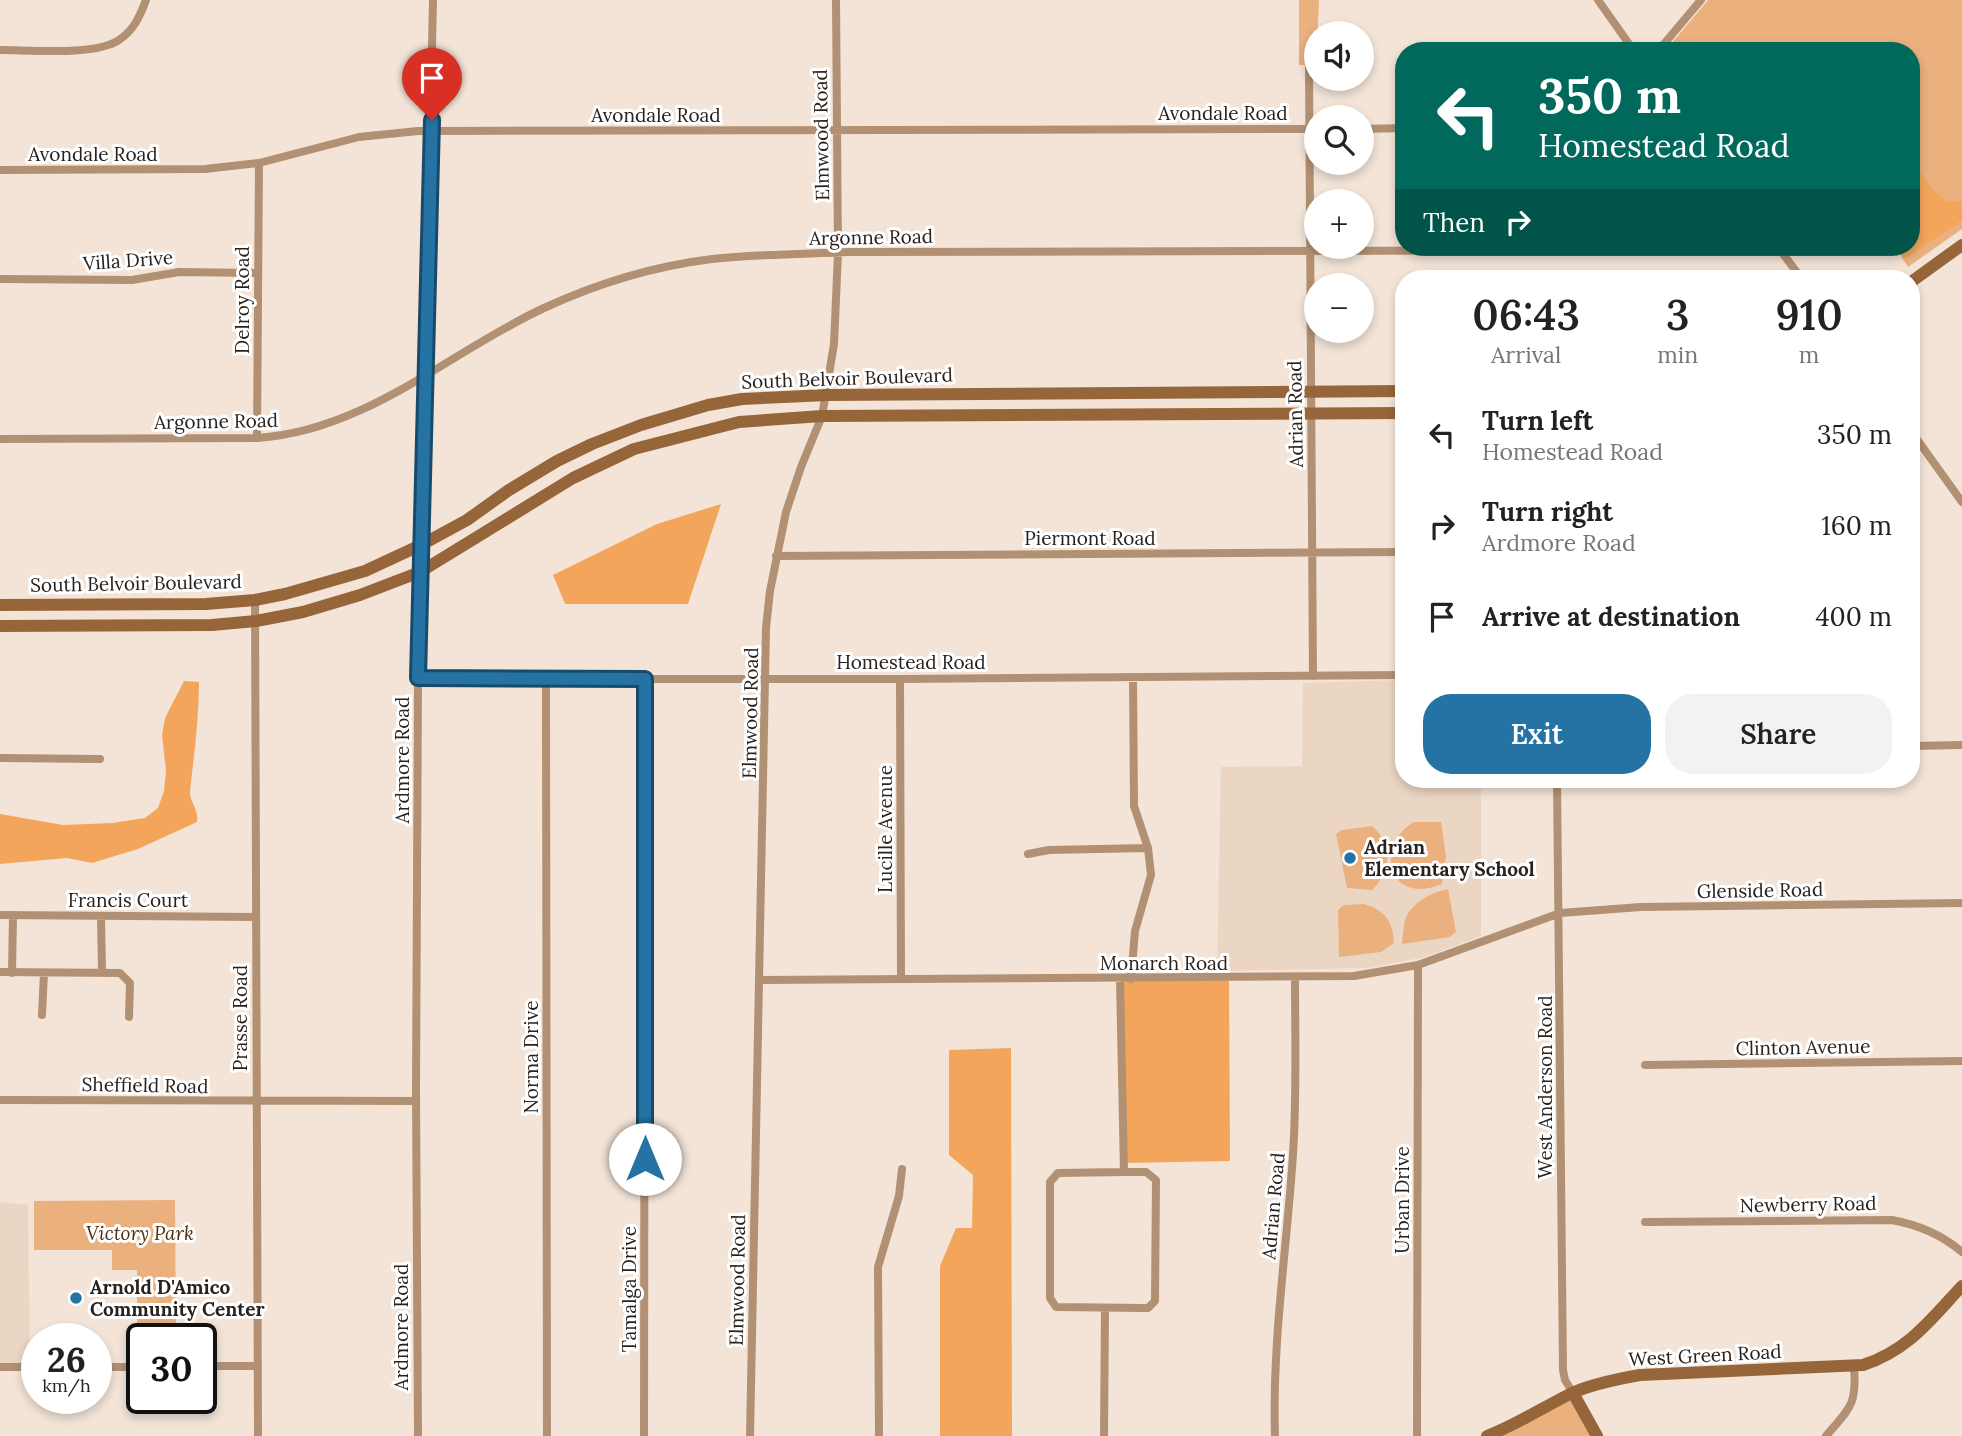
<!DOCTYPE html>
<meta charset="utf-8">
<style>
body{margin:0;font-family:Lora,serif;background:#f2f2f2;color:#222;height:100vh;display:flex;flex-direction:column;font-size:26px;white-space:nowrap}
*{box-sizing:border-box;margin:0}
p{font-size:23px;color:#767676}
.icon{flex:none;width:38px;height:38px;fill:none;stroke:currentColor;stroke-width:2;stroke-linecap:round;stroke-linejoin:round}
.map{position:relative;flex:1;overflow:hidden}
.panel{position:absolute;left:1395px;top:270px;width:525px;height:518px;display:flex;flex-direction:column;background:#fff;border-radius:28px;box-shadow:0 4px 10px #0003}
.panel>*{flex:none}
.banner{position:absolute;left:1395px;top:42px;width:525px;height:214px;border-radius:28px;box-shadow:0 4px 10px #0003;background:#00695c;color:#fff;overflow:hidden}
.controls{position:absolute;left:1304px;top:21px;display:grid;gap:14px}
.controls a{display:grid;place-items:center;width:70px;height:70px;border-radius:50%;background:#fff;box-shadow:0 4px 10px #0003;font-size:35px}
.speed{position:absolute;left:21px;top:1323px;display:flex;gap:14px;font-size:35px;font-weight:700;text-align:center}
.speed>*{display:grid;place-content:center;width:91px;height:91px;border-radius:50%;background:#fff;box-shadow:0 4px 10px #0003;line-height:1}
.speed small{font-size:18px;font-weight:400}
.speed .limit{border:4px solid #111;border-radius:10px;background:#fff;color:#111}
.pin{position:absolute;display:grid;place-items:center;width:60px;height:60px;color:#fff;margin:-72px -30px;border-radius:50% 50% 50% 0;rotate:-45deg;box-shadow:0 0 7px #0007}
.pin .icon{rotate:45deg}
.me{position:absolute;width:77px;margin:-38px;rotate:0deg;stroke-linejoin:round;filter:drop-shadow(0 0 5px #0008)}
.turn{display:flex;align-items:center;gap:24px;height:147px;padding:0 28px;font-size:32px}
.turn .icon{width:91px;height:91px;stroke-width:2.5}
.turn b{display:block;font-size:49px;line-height:60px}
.then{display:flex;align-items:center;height:66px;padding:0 28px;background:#0003;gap:14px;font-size:26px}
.eta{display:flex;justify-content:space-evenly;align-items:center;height:119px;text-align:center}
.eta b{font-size:42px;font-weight:600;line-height:49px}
.button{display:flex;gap:14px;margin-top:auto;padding:14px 28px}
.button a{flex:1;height:80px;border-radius:28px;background:#2573a5;color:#fff;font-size:28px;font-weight:600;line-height:80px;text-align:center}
.button a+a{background:#f2f2f2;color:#222}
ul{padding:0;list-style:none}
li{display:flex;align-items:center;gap:21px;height:91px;padding:0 28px}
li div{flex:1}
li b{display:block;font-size:26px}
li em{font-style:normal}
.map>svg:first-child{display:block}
.built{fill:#ebd6c4}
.green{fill:#eab07e}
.forest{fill:#f4a55c}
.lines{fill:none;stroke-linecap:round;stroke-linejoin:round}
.street{stroke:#b29073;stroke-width:8}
.secondary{stroke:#966539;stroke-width:12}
.route-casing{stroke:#184b6b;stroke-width:18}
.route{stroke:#2573a5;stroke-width:12}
.poi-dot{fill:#2573a5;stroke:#fff;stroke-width:2.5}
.labels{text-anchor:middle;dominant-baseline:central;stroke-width:6;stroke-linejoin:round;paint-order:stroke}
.street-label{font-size:19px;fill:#28221e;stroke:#fff}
.poi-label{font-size:19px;font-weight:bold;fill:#28221e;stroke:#fff;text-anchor:start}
.park-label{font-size:19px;font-style:italic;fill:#4e2e10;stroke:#fff}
</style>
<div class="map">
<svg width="1962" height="1436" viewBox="0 0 1962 1436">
<rect width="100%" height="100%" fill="#f3e4d7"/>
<path class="built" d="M1403,680L1404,779H1481V936L1425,957L1369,968L1217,971L1221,767L1302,766L1303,683Z
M0,1202L28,1205L30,1367H0Z"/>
<path class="green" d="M1299,0H1319L1316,65H1299Z
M1708,0H1962V229L1908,267L1895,247H1911V51H1665Z
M1414,822H1441L1446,857L1442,884C1385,907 1376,843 1414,822Z
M1372,826C1393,844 1392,871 1372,890L1347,888L1336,834L1342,830Z
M1448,889L1456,932L1450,937L1402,944C1403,937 1403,929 1405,921C1409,904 1432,892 1448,889Z
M1364,904C1385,910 1393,922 1394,943L1381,952L1339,957L1338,910L1344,905Z
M175,1200L176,1339H142V1356H137V1270H112V1250H34V1201Z
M1573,1393L1597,1436H1487Z"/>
<path class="forest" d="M1911,159L1932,188L1946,201L1962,202V220L1905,259L1897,247H1911Z
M721,504L688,604H565L553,575L657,524Z
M184,681L199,682C199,719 194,755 190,791C189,802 199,808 197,822L138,849L92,863L67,858L0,864V814L63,825L112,823L145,818L158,808L164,791L166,771L162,735L165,718Z
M1229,978L1230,1161L1124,1163L1120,979Z
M1011,1048L1012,1436H940V1266L956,1228H972L973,1175L949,1155V1050Z"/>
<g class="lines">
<path class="street" d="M1598,0L1634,51
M0,50C30,50 96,56 119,40C134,30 140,16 146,0
M1658,51L1701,0
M1309,68L1313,676
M1362,129L1404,128
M0,170L205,169L259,163L359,137L418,131L1316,129
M1778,247L1801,278
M0,279L132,280L179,272L257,273
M1911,431L1962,502
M257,438L259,163
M0,439L257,438C366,431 449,352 544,308C596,284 655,266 712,259C758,254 804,254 850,252L1780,250
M776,556L1404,552
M255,600L258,1436
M418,679H900L1404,675
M546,679L547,1436
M900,679L901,979
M1911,746L1962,745
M0,758L100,759
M1557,779L1563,1370L1565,1380L1573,1393
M1028,854L1049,850L1148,848
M0,915L255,917
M101,916L102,973
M0,972L120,973L130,983L129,1017
M12,973L13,915
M1120,979L1124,1172
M1131,979L1135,931L1151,875L1148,848L1134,806L1133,677
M759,980L1354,976L1418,965L1560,913L1641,907L1962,903
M42,1015L44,973
M1645,1065L1962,1061
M0,1100L416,1101
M1124,1172H1146L1156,1180L1155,1301L1148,1308H1143L1056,1307L1050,1298V1182L1058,1173Z
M1645,1222L1892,1220C1919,1225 1941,1234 1962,1252
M201,1366H258
M0,1367H37
M96,1367H142
M418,1436L416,1090L418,679L433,0
M644,1436L645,679
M750,1436L766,628L770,591L786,512L801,467L822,416L834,344L838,253L836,0
M879,1436L878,1267L899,1196L902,1169
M1104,1436L1105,1309
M1275,1436C1272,1341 1287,1248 1293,1154C1297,1095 1295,1036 1295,977
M1417,1436L1418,965
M1826,1436C1850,1408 1857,1405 1854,1367"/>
<path class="secondary" d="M1911,282L1962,245
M0,605L206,604L255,600L285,594L365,571L421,545L467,520L509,490L557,461L592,444L641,425L708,405L742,399L827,395L1404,391
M0,626L212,625L256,621L303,612L360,595L420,572L573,478L634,449L739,422L822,416L1404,413
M1573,1393L1597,1436
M1487,1436C1516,1425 1542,1408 1570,1394C1591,1384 1617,1379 1640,1375L1863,1365C1909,1350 1931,1319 1962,1286"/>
</g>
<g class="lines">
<g class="route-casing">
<path id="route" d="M432,120L418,678L645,679V1159"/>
</g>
<use href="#route" class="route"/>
</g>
<g class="poi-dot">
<circle cx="1350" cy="858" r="7"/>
<circle cx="76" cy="1298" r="7"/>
</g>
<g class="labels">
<g class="street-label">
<text x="1223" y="113">Avondale Road</text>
<text x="656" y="115">Avondale Road</text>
<text transform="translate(821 135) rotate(-91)">Elmwood Road</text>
<text x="93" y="154">Avondale Road</text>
<text transform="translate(871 237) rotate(-1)">Argonne Road</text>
<text transform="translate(128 260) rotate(-4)">Villa Drive</text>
<text transform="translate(242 300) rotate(-90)">Delroy Road</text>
<text transform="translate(847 378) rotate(-2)">South Belvoir Boulevard</text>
<text transform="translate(1295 414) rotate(-91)">Adrian Road</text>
<text transform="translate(216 421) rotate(-1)">Argonne Road</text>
<text x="1090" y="538">Piermont Road</text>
<text transform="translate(136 583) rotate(-1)">South Belvoir Boulevard</text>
<text x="911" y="662">Homestead Road</text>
<text transform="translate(750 713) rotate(-89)">Elmwood Road</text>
<text transform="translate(402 760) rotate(-90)">Ardmore Road</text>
<text transform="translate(885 829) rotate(-90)">Lucille Avenue</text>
<text transform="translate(1760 890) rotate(-1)">Glenside Road</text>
<text x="128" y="900">Francis Court</text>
<text x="1164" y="963">Monarch Road</text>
<text transform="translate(240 1018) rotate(-90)">Prasse Road</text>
<text transform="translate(1803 1047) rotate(-1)">Clinton Avenue</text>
<text transform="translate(531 1057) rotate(-90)">Norma Drive</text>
<text transform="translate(145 1085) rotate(1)">Sheffield Road</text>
<text transform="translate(1545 1087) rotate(-90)">West Anderson Road</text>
<text transform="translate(1402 1200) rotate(-90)">Urban Drive</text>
<text transform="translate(1808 1204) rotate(-1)">Newberry Road</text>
<text transform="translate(1273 1206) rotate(-85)">Adrian Road</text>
<text transform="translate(737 1280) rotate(-89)">Elmwood Road</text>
<text transform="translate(629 1289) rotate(-90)">Tamalga Drive</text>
<text transform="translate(401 1327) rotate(-90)">Ardmore Road</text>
<text transform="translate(1705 1355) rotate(-3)">West Green Road</text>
</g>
<g class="poi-label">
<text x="1364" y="847">Adrian<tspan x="1364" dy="22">Elementary School</tspan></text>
<text x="90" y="1287">Arnold D'Amico<tspan x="90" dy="22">Community Center</tspan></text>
</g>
<g class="park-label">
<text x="140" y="1233">Victory Park</text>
</g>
</g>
</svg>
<div class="controls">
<a><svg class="icon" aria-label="sound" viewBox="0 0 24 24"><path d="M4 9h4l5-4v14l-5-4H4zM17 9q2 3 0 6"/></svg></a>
<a><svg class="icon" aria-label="search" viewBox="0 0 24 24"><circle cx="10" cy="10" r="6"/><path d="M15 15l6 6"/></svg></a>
<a>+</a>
<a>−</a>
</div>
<div class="speed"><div>26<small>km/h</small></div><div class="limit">30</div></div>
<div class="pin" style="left:432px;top:120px;background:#d93025"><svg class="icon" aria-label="arrive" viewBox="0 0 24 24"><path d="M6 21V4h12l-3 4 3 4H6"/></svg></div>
<svg class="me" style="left:645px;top:1159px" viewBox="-20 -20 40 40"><circle r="19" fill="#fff"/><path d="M0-13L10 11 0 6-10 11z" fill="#2573a5"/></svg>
<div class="banner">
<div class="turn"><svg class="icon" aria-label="left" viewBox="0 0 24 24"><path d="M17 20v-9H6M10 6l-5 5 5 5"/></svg><div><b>350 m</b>Homestead Road</div></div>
<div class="then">Then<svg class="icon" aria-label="right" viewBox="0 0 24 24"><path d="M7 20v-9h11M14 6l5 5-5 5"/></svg></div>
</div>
<section class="panel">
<div class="eta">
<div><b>06:43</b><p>Arrival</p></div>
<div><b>3</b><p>min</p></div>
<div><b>910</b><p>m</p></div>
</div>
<ul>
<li><svg class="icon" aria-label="left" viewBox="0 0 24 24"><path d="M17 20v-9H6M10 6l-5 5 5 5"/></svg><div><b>Turn left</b><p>Homestead Road</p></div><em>350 m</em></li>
<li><svg class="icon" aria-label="right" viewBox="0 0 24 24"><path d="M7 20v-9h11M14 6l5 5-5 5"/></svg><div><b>Turn right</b><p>Ardmore Road</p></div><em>160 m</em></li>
<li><svg class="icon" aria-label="arrive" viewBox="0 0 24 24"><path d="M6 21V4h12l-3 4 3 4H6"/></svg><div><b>Arrive at destination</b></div><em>400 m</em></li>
</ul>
<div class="button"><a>Exit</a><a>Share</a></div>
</section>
</div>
